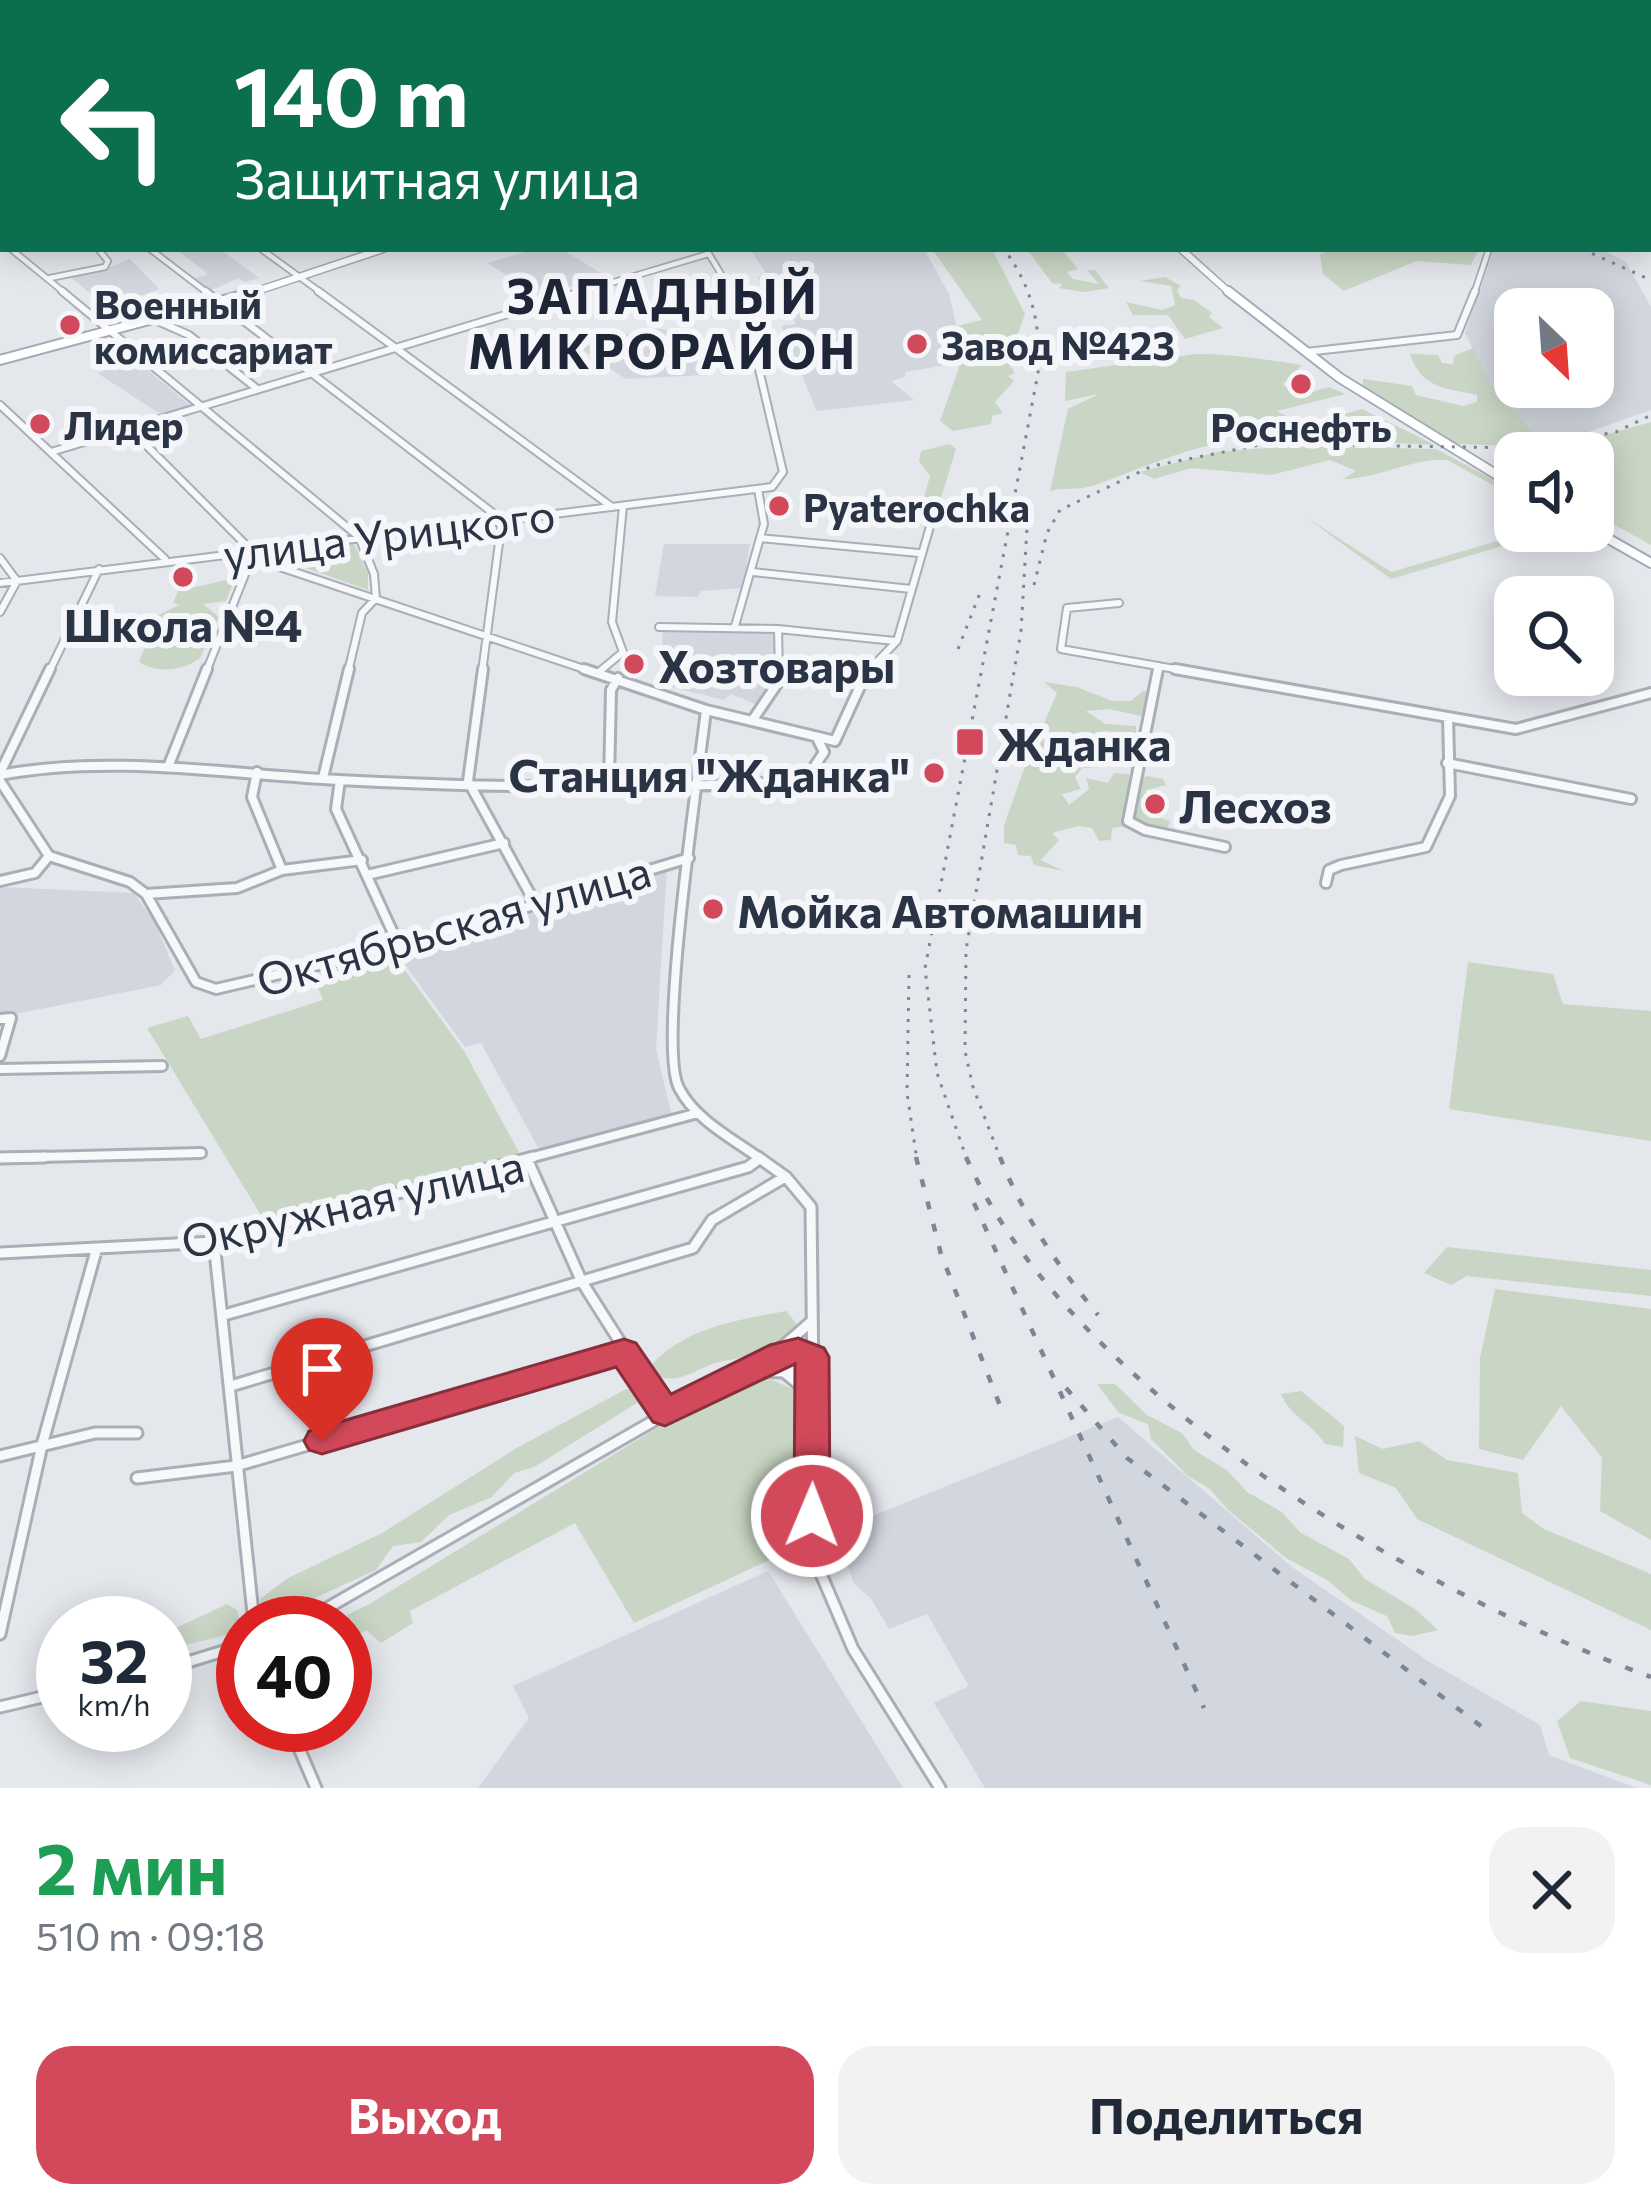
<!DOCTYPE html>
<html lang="ru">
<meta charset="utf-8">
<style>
body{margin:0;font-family:Commissioner,sans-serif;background:#f2f2f3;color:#1f2937;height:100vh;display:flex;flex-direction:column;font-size:45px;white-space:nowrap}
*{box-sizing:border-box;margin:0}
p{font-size:39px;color:#747a83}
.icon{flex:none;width:66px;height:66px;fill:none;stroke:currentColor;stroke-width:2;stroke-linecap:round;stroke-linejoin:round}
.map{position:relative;height:1788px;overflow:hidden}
.drawer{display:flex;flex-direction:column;background:#fff;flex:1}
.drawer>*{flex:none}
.hud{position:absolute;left:0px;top:0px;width:1653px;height:252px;box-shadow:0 6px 30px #0003;background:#0b6e4f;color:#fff;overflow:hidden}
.needle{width:78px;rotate:155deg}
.buttons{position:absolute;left:1494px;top:288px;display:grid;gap:24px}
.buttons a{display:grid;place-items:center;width:120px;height:120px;border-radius:24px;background:#fff;box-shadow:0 6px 30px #0003;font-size:60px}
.speed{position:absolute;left:36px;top:1596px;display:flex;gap:24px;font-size:60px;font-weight:700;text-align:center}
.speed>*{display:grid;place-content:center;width:156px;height:156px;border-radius:50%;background:#fff;box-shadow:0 6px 30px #0003;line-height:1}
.speed small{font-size:30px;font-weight:400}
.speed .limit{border:18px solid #d22;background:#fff;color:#111}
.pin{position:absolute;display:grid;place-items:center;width:102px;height:102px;color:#fff;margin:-123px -51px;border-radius:50% 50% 50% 0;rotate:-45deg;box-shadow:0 0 12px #0007}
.pin .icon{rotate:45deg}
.me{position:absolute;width:132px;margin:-66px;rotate:1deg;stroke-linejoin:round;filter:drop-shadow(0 0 9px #0008)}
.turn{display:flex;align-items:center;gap:42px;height:252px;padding:0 36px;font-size:54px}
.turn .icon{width:156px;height:156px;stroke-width:2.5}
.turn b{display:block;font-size:84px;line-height:102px}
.round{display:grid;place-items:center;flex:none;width:126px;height:126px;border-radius:36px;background:#f2f2f3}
.summary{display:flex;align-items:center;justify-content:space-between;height:204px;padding:0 36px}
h1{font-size:72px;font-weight:700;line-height:90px;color:#1e9e55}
.cta{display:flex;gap:24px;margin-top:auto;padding:24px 36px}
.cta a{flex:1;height:138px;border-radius:36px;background:#d1495b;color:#fff;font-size:48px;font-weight:700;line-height:138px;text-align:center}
.cta a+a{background:#f2f2f3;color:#1f2937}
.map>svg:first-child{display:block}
.built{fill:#d2d6de;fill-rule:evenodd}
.green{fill:#c9d6c5}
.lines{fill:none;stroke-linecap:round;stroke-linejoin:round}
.minor-far3-casing{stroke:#a9aeb7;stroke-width:8}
.minor-far2-casing{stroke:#a9aeb7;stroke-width:10}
.minor-far1-casing{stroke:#a9aeb7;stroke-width:14}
.minor-casing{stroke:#a9aeb7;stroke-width:15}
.major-far1-casing{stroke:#a3abb8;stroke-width:9}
.major-casing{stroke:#a3abb8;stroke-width:12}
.minor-far3{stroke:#f7f8fa;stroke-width:4.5}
.minor-far2{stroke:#f7f8fa;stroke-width:6}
.minor-far1{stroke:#f7f8fa;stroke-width:8}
.minor{stroke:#f7f8fa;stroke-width:9}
.major-far1{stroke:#fff;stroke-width:6}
.major{stroke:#fff;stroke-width:8}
.rail-far1{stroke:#7d8696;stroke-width:3;stroke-dasharray:3 8;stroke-linecap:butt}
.rail{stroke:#7d8696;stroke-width:4.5;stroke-dasharray:8 15;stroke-linecap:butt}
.route{fill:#d1495b;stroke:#882f3b;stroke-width:3}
.poi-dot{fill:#d1495b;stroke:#f4f6f9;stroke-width:4.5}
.labels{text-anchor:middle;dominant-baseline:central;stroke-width:12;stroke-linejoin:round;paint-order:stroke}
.far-poi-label{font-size:39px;font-weight:bold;fill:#2b3445;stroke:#f4f6f9;text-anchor:start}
.street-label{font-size:45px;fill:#2b3445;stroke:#f4f6f9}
.poi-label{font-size:45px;font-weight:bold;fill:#2b3445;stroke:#f4f6f9;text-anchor:start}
.far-district-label{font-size:48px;font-weight:bold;letter-spacing:3px;fill:#1d2536;stroke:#f4f6f9}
</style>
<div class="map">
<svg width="1651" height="1788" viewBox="0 0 1651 1788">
<rect width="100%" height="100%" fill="#e4e7ec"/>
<path class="built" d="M176,249H220L259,278L245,282L238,278L210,291L193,279L208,274Z
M535,249H561L606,276L540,296L487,263Z
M750,249H924L949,294L965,362L905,372V377L891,381L914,400L817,411L781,326L796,324L772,284H762L758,277L767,275Z
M1494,249H1601L1626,262L1651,307V410L1546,447L1492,386L1465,333ZM1515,309H1593V387H1515Z
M130,259L159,289L108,308L68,275L103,270Z
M647,328L695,332L704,375L626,379L580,348Z
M138,362L192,407L162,415L97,373Z
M664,544H750L743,588L701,591L698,597L655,596Z
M663,630L775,632L777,675L757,705L731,694L724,700L660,684Z
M667,867L656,1049L672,1117L541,1153L481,1043L465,1047L395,951L496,920L502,924Z
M0,887L134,893L154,921L175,970L161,985L0,1017Z
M1118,1417L1292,1567L1428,1661L1540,1725L1549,1755L1636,1788H985L934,1703L969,1686L927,1614L889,1629L872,1600L853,1582L840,1540L875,1515Z
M768,1571L903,1788H478L529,1718L513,1686Z"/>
<path class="green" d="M932,249H992L1025,314L1016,339L1018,345L1002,353L1015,373L1008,376L1014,381L995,402L1003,413L992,416L991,424L953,431L940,421L964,353L953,327L982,320Z
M1027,249H1061L1078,269L1067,272L1073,279L1099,284L1087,270H1095L1109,288L1084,292L1059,288L1062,284L1052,283Z
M1334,249H1479L1471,265L1416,261L1344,291L1323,274L1320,254Z
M1165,277L1181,286L1177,290L1181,298L1194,300L1212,313L1209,317L1223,328L1185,339L1168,315H1133L1126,302L1162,310L1175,305L1171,286L1140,281Z
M1473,348L1492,386L1546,447L1453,444L1363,387V379L1412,386L1416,395L1463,406L1477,402V395C1445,388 1421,388 1410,354L1438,355L1442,363L1453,364L1454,356Z
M1196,354C1235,354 1267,360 1302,365L1283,384L1289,390L1300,388L1308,393L1329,387L1345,394L1277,411L1305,426L1362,409L1435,445L1287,438L1249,442L1225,437L1220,443C1176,452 1140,469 1095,485C1078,491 1063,487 1050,491L1068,409L1099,394L1065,401L1066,372Z
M1651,422V545L1593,513V453H1540Z
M950,444L956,449L939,505L923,501L930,476L919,461L921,451Z
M1292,446L1436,449L1515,491V497L1447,460C1411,458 1379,479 1343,479L1356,471L1330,460L1271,475L1191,468L1154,479L1140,472L1217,452Z
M1304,516L1391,572L1532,531H1553L1391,579Z
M353,542L368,573V590L272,556L273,551Z
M235,578L226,601L203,604L219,617L200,658C182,671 158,674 139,662L157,616L179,605L173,603L178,591Z
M1044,682L1077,687L1112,701H1131L1143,691L1148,692L1141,716L1109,709L1086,711L1105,724L1136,726V733L1102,731L1113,751L1101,758L1098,767L1082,768L1075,777L1081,789L1062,794L1069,805L1089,789L1086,778L1108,783L1114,773L1129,774L1130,786L1146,776L1163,779L1166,785L1146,790L1143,812L1170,821L1167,829L1146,824L1112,828L1111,840L1099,841L1092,828L1078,826L1052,833L1059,840L1041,860L1064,871L1034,865L1031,856L1018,855L1016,845L1004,843V826L1022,774L1057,693Z
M393,954L464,1051L521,1156L267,1225L147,1028L188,1016L201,1039L323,1000L313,976Z
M1468,962L1553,974L1563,1004L1651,1011V1141L1449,1109Z
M1447,1247L1651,1270V1296L1467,1276L1451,1285L1424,1273Z
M1495,1289L1651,1309V1540L1600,1511L1602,1458L1561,1406L1523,1460L1479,1449L1480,1358Z
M786,1311L796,1323L794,1331C772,1346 750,1357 724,1361C697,1365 684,1387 652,1375L649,1368C682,1328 738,1320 786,1311Z
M768,1378L799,1392L806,1543L634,1623L575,1523L410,1611L413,1623L381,1643L366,1630L345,1644V1623H331L371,1603L657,1428L749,1382Z
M1097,1384H1115L1147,1415L1182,1433L1194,1450L1228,1471L1247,1492L1282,1512L1301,1533L1349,1559L1365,1579L1415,1609L1438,1630L1413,1636L1395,1633L1387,1616L1352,1601L1327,1580L1286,1558L1227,1509L1210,1489L1188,1476L1151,1439L1148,1424L1119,1413Z
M626,1389L639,1390L637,1403L534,1467L514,1473L492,1497L449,1515L421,1542L393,1546L376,1570L262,1622L260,1599L288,1578L382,1533L515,1449Z
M1301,1391L1344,1426L1343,1447L1325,1444C1312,1423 1291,1418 1281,1394Z
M1355,1436L1383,1449L1419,1441L1447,1460L1518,1473L1522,1513L1544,1529L1651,1574V1630L1417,1519L1396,1488L1359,1473Z
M227,1604L237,1610L242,1631L165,1650V1633Z
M1581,1701L1651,1711V1785L1570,1758L1557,1721Z"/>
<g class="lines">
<g class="minor-far3-casing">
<path id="minor-far3" d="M236,0L240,3
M495,0L518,3
M534,0L538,3
M740,0L744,3
M837,0L843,3
M153,3L171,0
M271,3L288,0
M479,3L488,0
M797,3L806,0
M11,249L66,294
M150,249L209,294
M261,249L323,294
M706,249L733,294
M50,278L105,267L108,261L98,249
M574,294L708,254
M1474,294L1489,249"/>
</g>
<g class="minor-far2-casing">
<path id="minor-far2" d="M62,291L359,537L374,574L376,598L362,613L348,672
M205,291L502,520L482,672
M318,291L612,507
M153,319L189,335L256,388
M1306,352L1457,335L1475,291
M0,405L165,559
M129,428L251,550
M51,452L584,291
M760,538L919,553
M238,553L593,672
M0,558L17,581L0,612
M753,572L911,589
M0,583L772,487L783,472L747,318L731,291
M1119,603L1067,608L1061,649L1192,672
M735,626L764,524L758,489
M659,627L778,629
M600,671L623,652L612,622L623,506
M49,672L99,569
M206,672L252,557
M779,672L778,629L895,641
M867,672L897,641L935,509
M1158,672L1159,666"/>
</g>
<g class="minor-far1-casing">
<path id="minor-far1" d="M483,669L468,781L535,903
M584,669L706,710L835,741L868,669
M1158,669L1128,821L1145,830L1225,847
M1175,669L1516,729L1651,693
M706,710C699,772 657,1047 679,1088C695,1120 735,1140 762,1160
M754,718L779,681V669
M1447,763L1631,799
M168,767L207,669
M257,772L252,797L282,870
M0,773L50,669
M0,775C110,754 227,774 338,780C493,788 650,790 805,781L824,752L818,740
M323,778L349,669
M340,780L336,809L399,946
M0,781L49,856L130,882L146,894L237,888L282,870L362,860
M609,782L611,690L618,678
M367,875L504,843
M0,881L35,873L49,856
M1326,883L1329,870L1341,865L1426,847L1450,796L1448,717
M146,894L196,982L216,989L399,946L689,858
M0,1019L11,1018L0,1056
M0,1069L162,1066
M0,1158L201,1153
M522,1160L698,1113"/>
</g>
<g class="minor-casing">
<path id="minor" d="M758,1157L786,1177L811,1207L815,1560L853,1649L940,1788
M0,1158L45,1157
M528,1161L582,1282L665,1413
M214,1242L254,1623
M0,1253L214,1242L533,1157
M224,1315L748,1167L759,1159
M774,1354L812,1321
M749,1371L784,1372L814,1397
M785,1371L812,1365
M234,1385L693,1248L712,1220L785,1177
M0,1456L95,1433H137
M137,1478L236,1466L624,1352
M301,1623L711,1388C740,1374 780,1343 812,1357
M0,1634L42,1445L96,1251
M165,1669L243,1645
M0,1707L63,1692
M289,1725L316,1788"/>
</g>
<g class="major-far1-casing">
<path id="major-far1" d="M1193,3L1211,0
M1181,249L1231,294
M248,294L383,249"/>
</g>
<g class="major-casing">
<path id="major" d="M1228,291L1340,378L1515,486
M0,360L257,291
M1593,530L1651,563"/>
</g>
<use href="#minor-far3" class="minor-far3"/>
<use href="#minor-far2" class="minor-far2"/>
<use href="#minor-far1" class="minor-far1"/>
<use href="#minor" class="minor"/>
<use href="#major-far1" class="major-far1"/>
<use href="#major" class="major"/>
<path class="rail-far1" d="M1582,249L1651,280
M1034,585L1047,533L1060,510L1152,466L1265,444L1528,448L1616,432L1651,415
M958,649L982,588
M909,975L907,1093L917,1160
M967,1160L937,1073L925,968L1038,373C1041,326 1033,288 1004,249
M1001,1160L973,1087L965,1051L966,950L1021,631L1028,510"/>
<path class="rail" d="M916,1157L941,1254L1004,1416
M966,1157C1071,1394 1417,1591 1651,1677
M1000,1157C1023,1216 1058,1266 1098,1315
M974,1203L1204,1708
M1066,1388L1127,1458L1490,1733"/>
</g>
<path class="route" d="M798,1338L824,1348L829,1357L830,1516L825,1527L812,1531L799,1527L794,1516L795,1364L665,1426L653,1422L616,1367L322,1454L309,1450L304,1441L309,1431L322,1427L624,1339L636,1343L671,1394L770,1345Z"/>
<g class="poi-dot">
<circle cx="70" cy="325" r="12"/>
<circle cx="917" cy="344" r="12"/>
<circle cx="1301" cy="384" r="12"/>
<circle cx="40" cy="424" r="12"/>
<circle cx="779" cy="506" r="12"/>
<circle cx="183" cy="577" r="12"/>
<circle cx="634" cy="664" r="12"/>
<rect x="955" y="727" width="30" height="30" rx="6"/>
<circle cx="934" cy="773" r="12"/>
<circle cx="1155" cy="804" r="12"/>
<circle cx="713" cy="909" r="12"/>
</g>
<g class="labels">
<g class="far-poi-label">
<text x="94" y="303">Военный<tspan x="94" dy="45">комиссариат</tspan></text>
<text x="941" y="344">Завод №423</text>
<text x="64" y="424">Лидер</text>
<text x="1301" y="426" text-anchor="middle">Роснефть</text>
<text x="803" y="506">Pyaterochka</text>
</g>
<g class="street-label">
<text transform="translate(389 533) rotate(-7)">улица Урицкого</text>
<text transform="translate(453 924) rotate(-16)">Октябрьская улица</text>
<text transform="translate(352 1202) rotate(-13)">Окружная улица</text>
</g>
<g class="poi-label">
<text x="183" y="623" text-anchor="middle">Школа №4</text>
<text x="658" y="664">Хозтовары</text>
<text x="997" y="742">Жданка</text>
<text x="910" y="773" text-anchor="end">Станция "Жданка"</text>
<text x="1179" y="804">Лесхоз</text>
<text x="737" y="909">Мойка Автомашин</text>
</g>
<g class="far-district-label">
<text x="663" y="294">ЗАПАДНЫЙ<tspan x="663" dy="55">МИКРОРАЙОН</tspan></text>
</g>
</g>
</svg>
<div class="buttons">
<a><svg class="needle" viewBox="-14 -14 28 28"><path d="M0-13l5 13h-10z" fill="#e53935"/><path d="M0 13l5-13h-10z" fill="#747a83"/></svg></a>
<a><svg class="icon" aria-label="sound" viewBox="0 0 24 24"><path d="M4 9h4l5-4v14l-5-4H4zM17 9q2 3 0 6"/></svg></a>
<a><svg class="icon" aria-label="search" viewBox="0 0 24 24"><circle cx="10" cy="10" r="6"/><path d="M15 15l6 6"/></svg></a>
</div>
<div class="speed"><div>32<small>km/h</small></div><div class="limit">40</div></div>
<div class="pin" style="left:322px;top:1441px;background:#d93025"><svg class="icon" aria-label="arrive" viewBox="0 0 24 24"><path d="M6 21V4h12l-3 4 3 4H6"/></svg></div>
<svg class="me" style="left:812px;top:1516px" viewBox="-20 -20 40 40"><circle r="17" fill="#d1495b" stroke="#fff" stroke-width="3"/><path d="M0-11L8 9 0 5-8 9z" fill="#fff"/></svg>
<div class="hud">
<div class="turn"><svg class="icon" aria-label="left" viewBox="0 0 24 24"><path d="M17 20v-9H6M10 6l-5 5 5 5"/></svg><div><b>140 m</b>Защитная улица</div></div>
</div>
</div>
<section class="drawer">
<div class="summary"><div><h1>2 мин</h1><p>510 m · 09:18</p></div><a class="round"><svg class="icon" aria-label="close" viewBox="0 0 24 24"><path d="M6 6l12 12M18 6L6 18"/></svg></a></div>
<div class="cta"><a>Выход</a><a>Поделиться</a></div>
</section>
